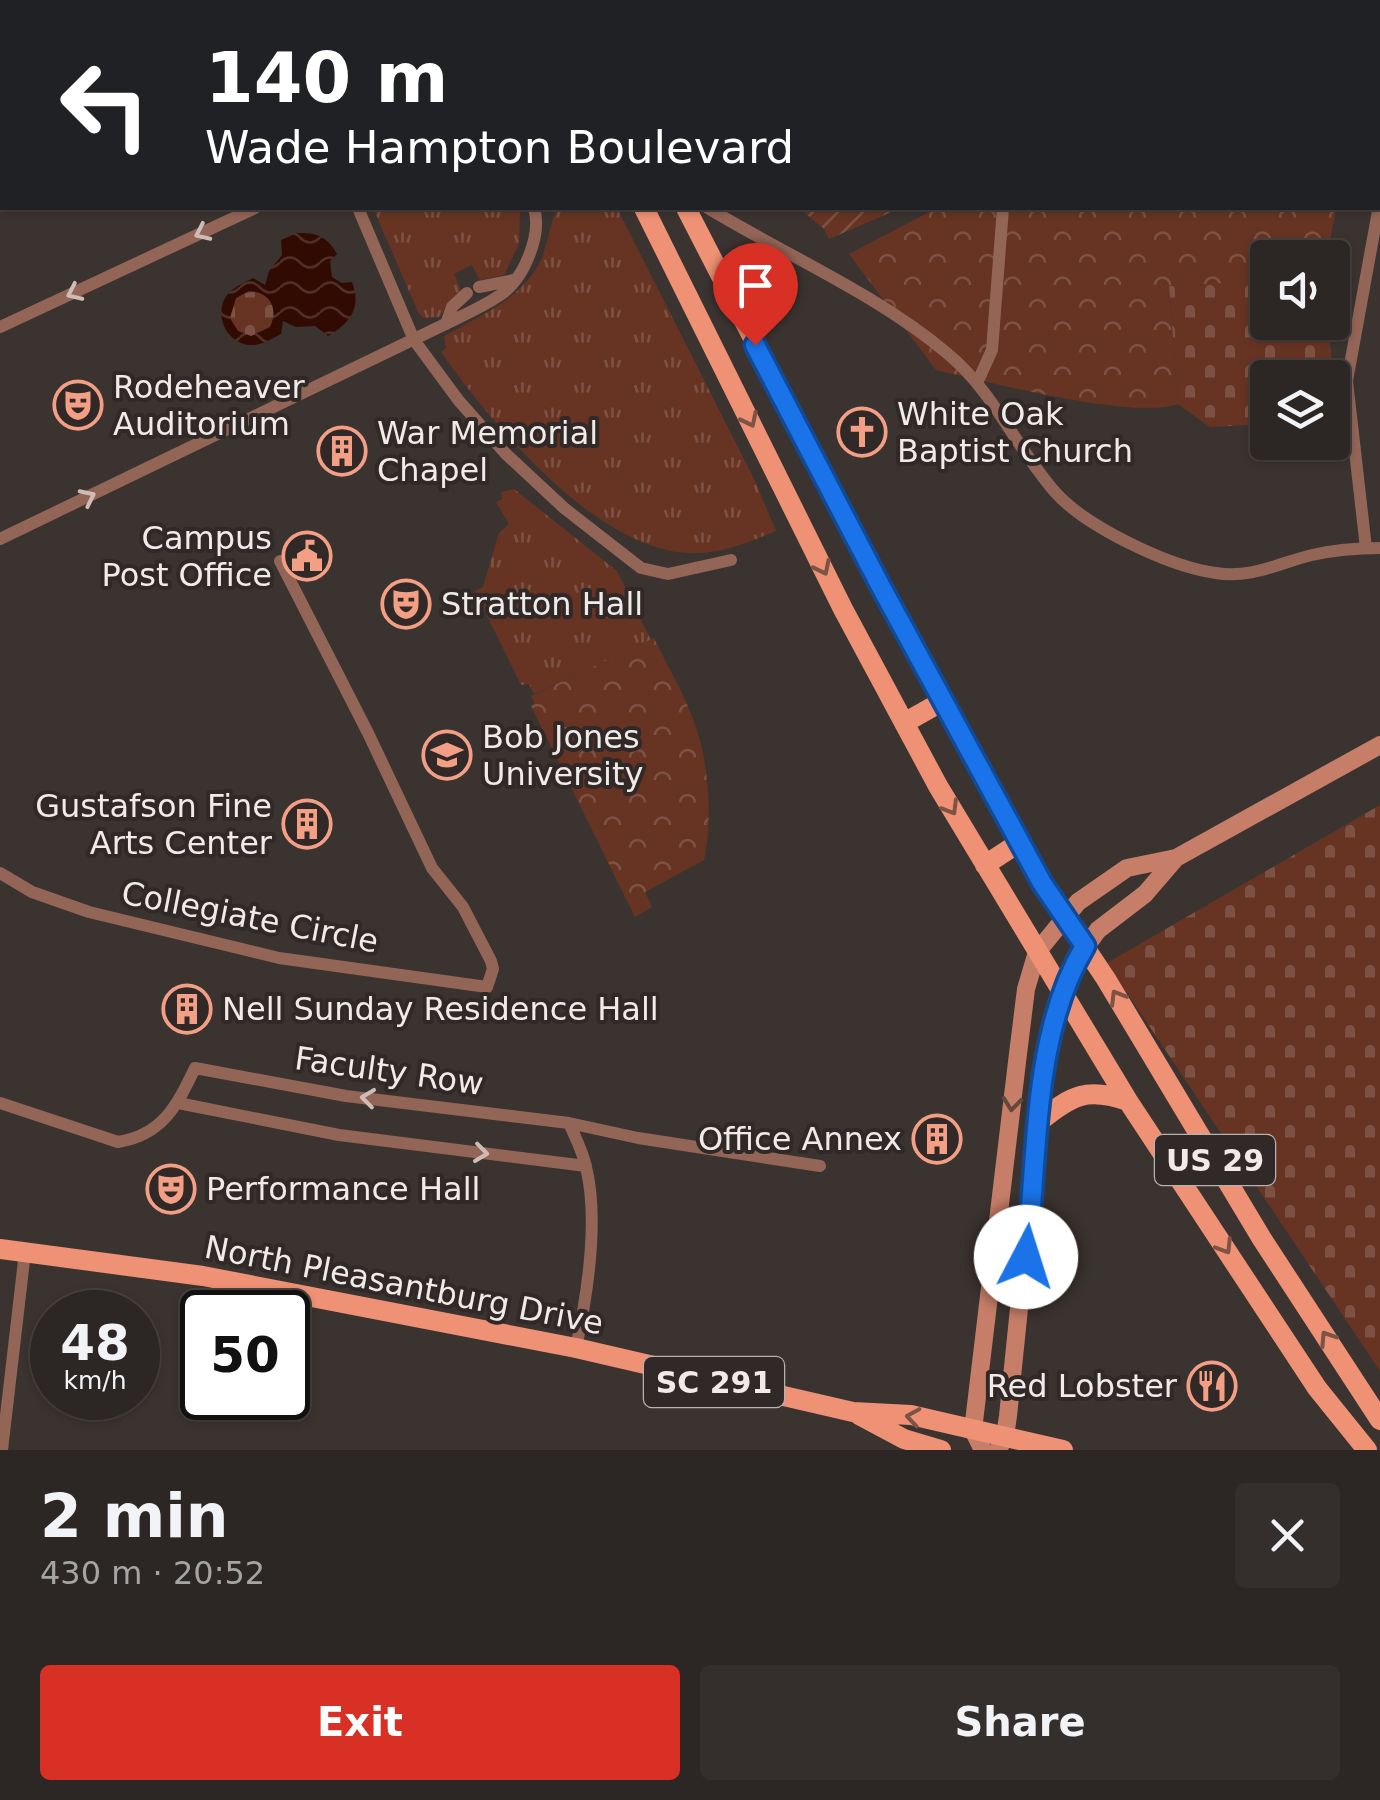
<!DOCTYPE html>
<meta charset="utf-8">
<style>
body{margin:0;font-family:"DejaVu Sans",sans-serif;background:#342e2c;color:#f1f3f6;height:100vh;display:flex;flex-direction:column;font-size:38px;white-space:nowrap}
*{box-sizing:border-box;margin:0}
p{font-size:32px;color:#a6a5a6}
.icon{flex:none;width:55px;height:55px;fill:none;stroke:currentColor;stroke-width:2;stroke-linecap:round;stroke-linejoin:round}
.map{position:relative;height:1450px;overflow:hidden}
.details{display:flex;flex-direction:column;background:#2c2624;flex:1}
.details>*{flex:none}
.top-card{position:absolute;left:0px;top:0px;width:1380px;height:210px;box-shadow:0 2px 8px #0004,0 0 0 2px #484341;background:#202124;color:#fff;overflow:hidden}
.buttons{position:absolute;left:1250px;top:240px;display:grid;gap:20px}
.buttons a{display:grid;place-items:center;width:100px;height:100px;border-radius:10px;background:#2c2624;box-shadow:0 2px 8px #0004,0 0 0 2px #484341;font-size:50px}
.speed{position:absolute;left:30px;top:1290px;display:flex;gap:20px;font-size:50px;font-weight:700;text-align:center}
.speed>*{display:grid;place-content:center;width:130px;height:130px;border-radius:50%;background:#2c2624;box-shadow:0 2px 8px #0004,0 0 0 2px #484341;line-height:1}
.speed small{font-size:25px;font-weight:400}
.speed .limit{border:5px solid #111;border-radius:15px;background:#fff;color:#111}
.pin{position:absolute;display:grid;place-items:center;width:85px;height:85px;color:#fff;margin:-102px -42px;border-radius:50% 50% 50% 0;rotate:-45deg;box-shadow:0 0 10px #0007}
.pin .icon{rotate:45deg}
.me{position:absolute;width:110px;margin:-55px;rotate:5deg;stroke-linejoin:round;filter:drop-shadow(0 0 8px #0008)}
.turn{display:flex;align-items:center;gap:35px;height:210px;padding:0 40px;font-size:45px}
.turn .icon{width:130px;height:130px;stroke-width:2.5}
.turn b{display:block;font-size:70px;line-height:85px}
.round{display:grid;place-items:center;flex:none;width:105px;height:105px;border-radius:10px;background:#342e2c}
.overview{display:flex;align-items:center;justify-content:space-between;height:170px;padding:0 40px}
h1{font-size:60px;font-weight:700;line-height:75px}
.button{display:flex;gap:20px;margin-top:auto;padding:20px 40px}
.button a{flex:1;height:115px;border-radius:10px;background:#d93025;color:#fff;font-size:40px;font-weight:700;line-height:115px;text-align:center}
.button a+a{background:#342e2c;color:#f1f3f6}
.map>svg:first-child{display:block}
.grass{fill:url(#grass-tufts)}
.forest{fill:url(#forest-crowns)}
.cemetery{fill:url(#cemetery-stones)}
.garden{fill:url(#garden-furrows)}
.water{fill:url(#water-waves);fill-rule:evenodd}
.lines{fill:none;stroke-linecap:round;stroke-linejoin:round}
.street{stroke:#936556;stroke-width:12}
.secondary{stroke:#c77e68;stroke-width:18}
.primary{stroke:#ef9174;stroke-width:20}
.oneway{stroke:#cfbcb6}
.oneway2{stroke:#7d5346}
.oneway3{stroke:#66473e}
.route-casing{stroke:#114b97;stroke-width:25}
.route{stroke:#1a73e8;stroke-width:18}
.labels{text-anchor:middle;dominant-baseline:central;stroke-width:8;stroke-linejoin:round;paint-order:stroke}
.shield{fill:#312927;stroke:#b7b1af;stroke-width:2.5}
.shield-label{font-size:30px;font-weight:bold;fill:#f0ebe9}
.poi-label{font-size:32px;fill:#f0ebe9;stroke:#312927;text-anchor:start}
.street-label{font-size:32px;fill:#f0ebe9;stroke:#312927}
</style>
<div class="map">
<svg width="1380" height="1450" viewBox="0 0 1380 1450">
<defs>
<pattern id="grass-tufts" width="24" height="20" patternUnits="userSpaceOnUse" patternTransform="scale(2.5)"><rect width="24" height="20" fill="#673424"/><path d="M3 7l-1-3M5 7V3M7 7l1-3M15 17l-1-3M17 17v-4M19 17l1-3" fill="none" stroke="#7d5244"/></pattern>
<pattern id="forest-crowns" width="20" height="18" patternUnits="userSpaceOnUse" patternTransform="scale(2.5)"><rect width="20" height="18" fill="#673424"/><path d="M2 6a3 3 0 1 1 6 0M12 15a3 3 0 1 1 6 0" fill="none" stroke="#7d5244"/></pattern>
<pattern id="cemetery-stones" width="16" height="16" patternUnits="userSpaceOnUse" patternTransform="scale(2.5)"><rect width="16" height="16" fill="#673424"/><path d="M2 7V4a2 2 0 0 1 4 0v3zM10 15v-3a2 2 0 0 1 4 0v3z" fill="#7d5244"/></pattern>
<pattern id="garden-furrows" width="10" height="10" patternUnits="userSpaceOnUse" patternTransform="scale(2.5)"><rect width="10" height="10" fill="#673424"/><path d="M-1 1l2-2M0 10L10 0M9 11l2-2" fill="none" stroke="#7d5244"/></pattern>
<pattern id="water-waves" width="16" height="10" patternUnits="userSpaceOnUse" patternTransform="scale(2.5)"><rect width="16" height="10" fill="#310b01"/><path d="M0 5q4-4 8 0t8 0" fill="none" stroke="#4f2f26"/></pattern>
</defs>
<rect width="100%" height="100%" fill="#3b3330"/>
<path class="grass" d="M373,208H520L519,244L504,275L480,280L472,265L454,274L461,291L439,317L424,318L419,314Z
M557,208H617L754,479L776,531C749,542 724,553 694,553C599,554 491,423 441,352L446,348L444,336C480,316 522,299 541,260C548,244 550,224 557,208Z
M514,489L617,571L651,640L534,694L529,684L521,685L475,591L483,587L499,533L509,524L496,502L502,499L501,492Z"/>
<path class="forest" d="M1093,0H1380V31L1378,2H1086Z
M937,208H1336L1327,257L1268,258L1267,281L1169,287L1178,404C1131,420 990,382 936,370L849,254Z
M654,638C667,666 684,693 694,722C709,762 713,819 704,860L645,892L652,907L635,917L531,706L535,703L531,696Z"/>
<path class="cemetery" d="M1267,281L1268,322L1328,323L1338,421H1333L1332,378H1268L1267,424L1210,427L1178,404L1169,286Z
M230 314a22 22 0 1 1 44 0a22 22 0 1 1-44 0Z
M1380,805V1371L1107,963Z"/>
<path class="garden" d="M799,208H901L829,239L824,229Z"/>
<path class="water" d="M297,233C316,232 328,237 337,254L330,261L332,277L342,283L352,282C362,308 350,323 328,336L315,326L296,327L283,321L281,334C271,339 261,346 250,345C223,343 211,307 232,290C238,285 246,282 253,278L265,285L269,271L282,255L281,240ZM249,291C270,292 279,308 270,327L251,336L238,331L230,318L236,298Z"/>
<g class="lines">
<path class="street" d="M960,0L961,2
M323,2L324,0
M596,2L601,0
M358,208L414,340L459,401L506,454L564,508L641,568L668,574L731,560
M708,208C787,256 877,294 948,354C994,392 1016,448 1055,492C1086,527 1170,567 1216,573C1251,579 1279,563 1312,555C1334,550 1358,548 1380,548
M479,287L514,280
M446,324L452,307L467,293
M0,327L255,208
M977,383L992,350L1003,208
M0,539L462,316C476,309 491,302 503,293C525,276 542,234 534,208
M1366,548L1347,381L1380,200
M0,873L32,892L89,912L279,958L487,987L493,969L491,961L463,907L432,868L368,733L280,561
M0,1103L118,1142C163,1135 177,1105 195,1068L346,1096L569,1123L638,1138L820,1166
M178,1103L339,1135L586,1166
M569,1123C575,1137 583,1152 586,1167C599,1219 587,1296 576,1348
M2,1450L25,1252"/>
<path class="secondary" d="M983,1450L973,1430L1017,1062L1026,989L1037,952L1078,902L1127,868L1176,858L1380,745
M998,1450L1005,1436L1008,1416L1036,1142L1048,1049L1061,993L1074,963L1098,930L1145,894L1176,858"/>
<path class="primary" d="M540,0L541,2
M583,0L584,2
M644,208L843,609L938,786L1128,1101L1317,1388L1367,1450
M686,208L880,585L1042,883L1106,979L1262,1239L1380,1420
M904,723L943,701
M985,865L1020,842
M1040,1121C1072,1095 1087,1087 1128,1101
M0,1249L203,1276L576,1348L853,1412L911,1415L1063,1450
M859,1415L904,1439L941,1450"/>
</g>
<defs><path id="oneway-chevron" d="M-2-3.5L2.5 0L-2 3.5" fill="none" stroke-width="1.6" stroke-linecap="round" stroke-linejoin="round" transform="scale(2.5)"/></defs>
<g class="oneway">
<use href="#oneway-chevron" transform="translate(202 233) rotate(155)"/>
<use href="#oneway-chevron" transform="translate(74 293) rotate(155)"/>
<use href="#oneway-chevron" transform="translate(88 497) rotate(-26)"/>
<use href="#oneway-chevron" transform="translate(368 1098) rotate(-173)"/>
<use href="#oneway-chevron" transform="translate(481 1153) rotate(7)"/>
</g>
<g class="oneway2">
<use href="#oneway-chevron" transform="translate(750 420) rotate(64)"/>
<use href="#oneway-chevron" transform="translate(823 568) rotate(64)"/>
<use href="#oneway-chevron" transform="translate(951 808) rotate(59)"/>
<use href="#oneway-chevron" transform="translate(1117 997) rotate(-121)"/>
<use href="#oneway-chevron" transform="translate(1225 1247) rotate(58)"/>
<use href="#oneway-chevron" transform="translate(1327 1338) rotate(-123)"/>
<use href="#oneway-chevron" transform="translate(913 1417) rotate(-171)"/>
</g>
<use class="oneway3" href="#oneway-chevron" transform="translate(1012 1104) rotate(96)"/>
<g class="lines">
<g class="route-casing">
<path id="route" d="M755,345L880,585L1042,883L1085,946C1031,1036 1039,1156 1026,1257"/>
</g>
<use href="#route" class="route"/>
</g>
<defs>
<g id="theatre-ring" transform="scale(2.5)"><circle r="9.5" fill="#312927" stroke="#f39f85" stroke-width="1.5"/><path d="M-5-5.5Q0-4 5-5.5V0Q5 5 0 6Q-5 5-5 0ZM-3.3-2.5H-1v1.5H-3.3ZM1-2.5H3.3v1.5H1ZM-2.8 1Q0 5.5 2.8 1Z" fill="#f39f85"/></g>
<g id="church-ring" transform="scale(2.5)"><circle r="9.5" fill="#312927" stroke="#f39f85" stroke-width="1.5"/><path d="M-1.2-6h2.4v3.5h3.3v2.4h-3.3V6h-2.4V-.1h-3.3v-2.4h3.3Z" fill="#f39f85"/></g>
<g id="building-ring" transform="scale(2.5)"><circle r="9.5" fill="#312927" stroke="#f39f85" stroke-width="1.5"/><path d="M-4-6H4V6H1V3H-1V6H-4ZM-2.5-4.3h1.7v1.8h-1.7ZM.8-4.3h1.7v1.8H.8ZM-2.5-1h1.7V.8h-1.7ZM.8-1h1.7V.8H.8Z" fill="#f39f85"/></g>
<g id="civic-ring" transform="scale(2.5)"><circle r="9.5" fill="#312927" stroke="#f39f85" stroke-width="1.5"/><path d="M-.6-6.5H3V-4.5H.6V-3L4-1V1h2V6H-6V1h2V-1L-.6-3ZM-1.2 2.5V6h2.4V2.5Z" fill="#f39f85"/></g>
<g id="university-ring" transform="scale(2.5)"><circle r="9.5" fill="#312927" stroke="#f39f85" stroke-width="1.5"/><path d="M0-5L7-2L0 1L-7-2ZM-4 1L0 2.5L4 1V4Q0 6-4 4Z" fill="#f39f85"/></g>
<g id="restaurant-ring" transform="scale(2.5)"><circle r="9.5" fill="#312927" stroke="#f39f85" stroke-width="1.5"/><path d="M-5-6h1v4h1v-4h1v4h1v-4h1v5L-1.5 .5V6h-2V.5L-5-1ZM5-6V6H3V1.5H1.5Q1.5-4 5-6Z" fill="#f39f85"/></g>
</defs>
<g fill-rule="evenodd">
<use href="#theatre-ring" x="78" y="405"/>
<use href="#church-ring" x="862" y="432"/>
<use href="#building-ring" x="342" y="451"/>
<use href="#civic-ring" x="307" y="556"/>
<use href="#theatre-ring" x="406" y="604"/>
<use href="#university-ring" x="447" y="755"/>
<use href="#building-ring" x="307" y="824"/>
<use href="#building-ring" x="187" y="1009"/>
<use href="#building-ring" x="937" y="1139"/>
<use href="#theatre-ring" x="171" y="1189"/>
<use href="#restaurant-ring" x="1212" y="1386"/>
</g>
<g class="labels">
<g class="shield">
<rect x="1155" y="1135" width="120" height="50" rx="8"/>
<rect x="644" y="1357" width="140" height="50" rx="8"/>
</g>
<g class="shield-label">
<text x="1215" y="1160">US 29</text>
<text x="714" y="1382">SC 291</text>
</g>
<g class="poi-label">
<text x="113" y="387">Rodeheaver<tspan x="113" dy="37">Auditorium</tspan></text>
<text x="897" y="414">White Oak<tspan x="897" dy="37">Baptist Church</tspan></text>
<text x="377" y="433">War Memorial<tspan x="377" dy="37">Chapel</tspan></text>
<text x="272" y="538" text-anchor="end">Campus<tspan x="272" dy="37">Post Office</tspan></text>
<text x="441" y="604">Stratton Hall</text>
<text x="482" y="737">Bob Jones<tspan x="482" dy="37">University</tspan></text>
<text x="272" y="806" text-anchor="end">Gustafson Fine<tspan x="272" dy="37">Arts Center</tspan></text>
<text x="222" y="1009">Nell Sunday Residence Hall</text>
<text x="902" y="1139" text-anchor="end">Office Annex</text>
<text x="206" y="1189">Performance Hall</text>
<text x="1177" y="1386" text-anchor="end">Red Lobster</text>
</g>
<g class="street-label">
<text transform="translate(250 917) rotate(11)">Collegiate Circle</text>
<text transform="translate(389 1071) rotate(8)">Faculty Row</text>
<text transform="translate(404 1285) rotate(11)">North Pleasantburg Drive</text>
</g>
</g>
</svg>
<div class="buttons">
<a><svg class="icon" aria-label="sound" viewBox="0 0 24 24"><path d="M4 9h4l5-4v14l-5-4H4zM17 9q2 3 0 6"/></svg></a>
<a><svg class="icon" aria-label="layers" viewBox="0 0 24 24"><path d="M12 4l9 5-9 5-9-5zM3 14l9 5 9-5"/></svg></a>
</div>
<div class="speed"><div>48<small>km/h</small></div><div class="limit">50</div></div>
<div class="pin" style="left:755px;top:345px;background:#d93025"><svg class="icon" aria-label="arrive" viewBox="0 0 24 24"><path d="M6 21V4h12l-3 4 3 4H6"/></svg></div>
<svg class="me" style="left:1026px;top:1257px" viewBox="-20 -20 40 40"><circle r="19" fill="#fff"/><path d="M0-13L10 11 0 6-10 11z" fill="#1a73e8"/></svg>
<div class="top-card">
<div class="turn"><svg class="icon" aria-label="left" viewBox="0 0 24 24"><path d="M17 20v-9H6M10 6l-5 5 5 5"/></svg><div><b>140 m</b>Wade Hampton Boulevard</div></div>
</div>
</div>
<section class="details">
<div class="overview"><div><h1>2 min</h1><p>430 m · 20:52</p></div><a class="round"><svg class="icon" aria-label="close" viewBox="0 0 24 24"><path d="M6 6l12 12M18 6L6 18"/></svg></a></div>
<div class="button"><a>Exit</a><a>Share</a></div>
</section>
